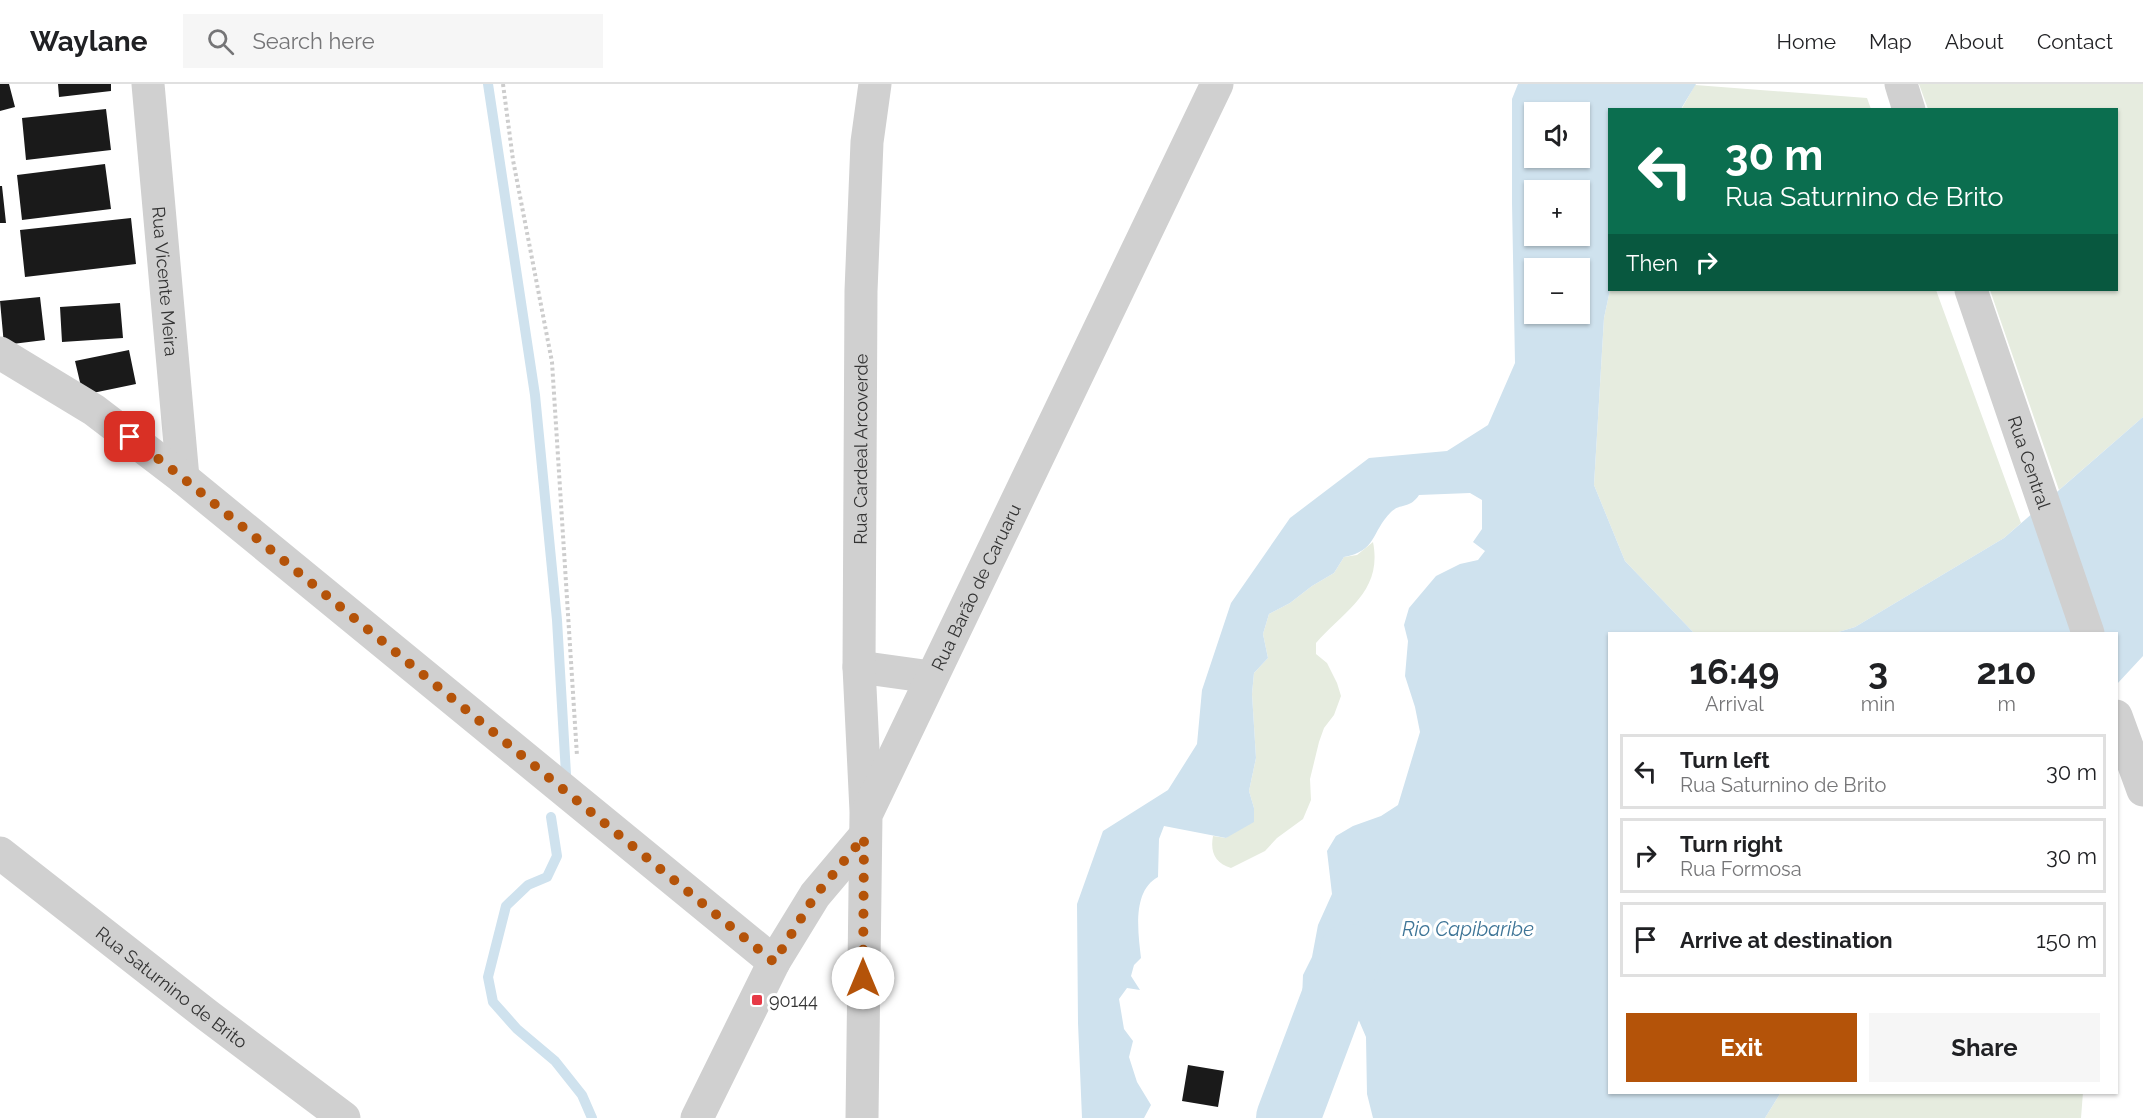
<!DOCTYPE html>
<meta charset="utf-8">
<style>
body{margin:0;font-family:Raleway,sans-serif;background:#f6f6f6;color:#202124;height:100vh;display:flex;flex-direction:column;font-size:22px;white-space:nowrap}
*{box-sizing:border-box;margin:0}
p{font-size:20px;color:#757577}
.icon{flex:none;width:33px;height:33px;fill:none;stroke:currentColor;stroke-width:2;stroke-linecap:round;stroke-linejoin:round}
.map{position:relative;flex:1;overflow:hidden}
.drawer{position:absolute;left:1608px;top:548px;width:510px;height:462px;display:flex;flex-direction:column;background:#fff;border-radius:0px;box-shadow:0 2px 4px #0004}
.drawer>*{flex:none}
.guide{position:absolute;left:1608px;top:24px;width:510px;height:183px;border-radius:0px;box-shadow:0 2px 4px #0004;background:#0b6e4f;color:#fff;overflow:hidden}
.fabs{position:absolute;left:1524px;top:18px;display:grid;gap:12px}
.fabs a{display:grid;place-items:center;width:66px;height:66px;border-radius:0px;background:#fff;box-shadow:0 2px 4px #0004;font-size:30px}
.pin{position:absolute;display:grid;place-items:center;width:51px;height:51px;color:#fff;margin:-26px;border-radius:12px;box-shadow:0 3px 9px #0006}
.me{position:absolute;width:66px;margin:-33px;rotate:0deg;stroke-linejoin:round;filter:drop-shadow(0 0 4px #0008)}
.turn{display:flex;align-items:center;gap:21px;height:126px;padding:0 18px;font-size:27px}
.turn .icon{width:78px;height:78px;stroke-width:2.5}
.turn b{display:block;font-size:42px;line-height:51px}
.then{display:flex;align-items:center;height:57px;padding:0 18px;background:#0003;gap:12px;font-size:22px}
.eta{display:flex;justify-content:space-evenly;align-items:center;height:102px;text-align:center}
.eta b{font-size:36px;font-weight:700;line-height:42px}
.cta{display:flex;gap:12px;margin-top:auto;padding:12px 18px}
.cta a{flex:1;height:69px;border-radius:0px;background:#b45309;color:#fff;font-size:24px;font-weight:700;line-height:69px;text-align:center}
.cta a+a{background:#f6f6f6;color:#202124}
ul{padding:0;list-style:none}
li{display:flex;align-items:center;gap:18px;height:75px;margin:0 12px 9px;padding:0 6px;border:3px solid #e0e0e0;border-radius:0px}
li div{flex:1}
li b{display:block;font-size:22px}
li em{font-style:normal}
header{display:flex;align-items:center;gap:36px;box-sizing:border-box;height:84px;padding:0 30px;background:#fff;border-bottom:2px solid #e0e0e0}
header strong{font-size:28px}
nav{display:flex;gap:33px;margin-inline-start:auto;font-size:21px}
.search{width:420px;height:54px;background:#f6f6f6;display:flex;align-items:center;gap:15px;box-sizing:border-box;padding:0 21px;border-radius:0px;color:#757577;font-size:22px}
.map>svg:first-child{display:block}
.green{fill:#e6ecdf}
.water{fill:#cfe2ee;fill-rule:evenodd}
.lines{fill:none;stroke-linecap:round;stroke-linejoin:round}
.stream{stroke:#cfe2ee;stroke-width:10}
.river{stroke:#cfe2ee;stroke-width:64}
.building{fill:#1a1a1a}
.path{stroke:#cdcdcd;stroke-width:4;stroke-dasharray:3 3;stroke-linecap:butt}
.street{stroke:#d0d0d0;stroke-width:33}
.route{stroke:#b45309;stroke-width:10;stroke-dasharray:0 18}
.poi-dot{fill:#e63946;stroke:#fff;stroke-width:2}
.labels{text-anchor:middle;dominant-baseline:central;stroke-width:6;stroke-linejoin:round;paint-order:stroke}
.street-label{font-size:18px;fill:#333;stroke:#fff}
.poi-label{font-size:18px;fill:#333;stroke:#fff;text-anchor:start}
.water-label{font-size:20px;font-style:italic;fill:#3f7597;stroke:#fff}
</style>
<header>
<strong>Waylane</strong>
<div class="search"><svg class="icon" aria-label="search" viewBox="0 0 24 24"><circle cx="10" cy="10" r="6"/><path d="M15 15l6 6"/></svg>Search here</div>
<nav><a>Home</a><a>Map</a><a>About</a><a>Contact</a></nav>
</header>
<div class="map">
<svg width="2143" height="1034" viewBox="0 0 2143 1034">
<rect width="100%" height="100%" fill="#fff"/>
<path class="green" d="M1919,0H2143V333L2059,406L1990,206H2116V26L1928,25Z
M1695,1L1867,14L1871,25L1681,26Z
M1610,206H1936L2021,439L2004,454L1855,543L1835,549H1694L1625,477L1594,401L1604,234Z
M1373,458C1383,508 1344,527 1316,559V570L1327,579L1337,599L1341,612L1334,631L1324,644L1319,658L1310,695L1311,716L1303,735L1277,754L1265,767L1231,784C1215,779 1210,768 1213,752L1226,754L1254,724L1249,707L1256,674L1252,610L1254,589L1268,574L1263,550L1269,530L1290,519L1312,502L1334,489L1344,473L1357,471Z
M1781,1008H2083L2081,1034H1765Z"/>
<path class="water" d="M1518,0H1696L1681,25L1610,26V206L1604,234L1594,401L1625,477L1694,549H1610V1008H1781L1765,1034H1373L1367,1010L1366,953L1357,932L1338,929L1325,958L1308,953L1300,963L1303,891L1312,873L1318,841L1332,810L1327,767L1336,752L1353,742L1381,732L1398,721L1420,648L1415,623L1405,592L1408,557L1404,541L1409,524L1436,492L1460,480L1478,476L1485,467L1473,458L1482,445V416L1470,409L1419,411C1410,425 1400,419 1391,428C1371,448 1377,467 1344,473L1334,489L1312,502L1290,519L1269,530L1263,550L1268,574L1254,589L1252,610L1256,674L1249,707L1254,724V738L1226,754L1164,742L1159,755L1158,793C1132,807 1138,848 1141,874L1134,881L1131,892L1140,906L1127,904L1119,915L1124,945L1133,957L1129,973L1137,998L1151,1021L1144,1034H1082L1078,939L1077,820L1103,747L1168,706L1197,660L1202,606L1231,519L1290,434L1369,374L1447,367L1488,341L1515,279L1512,119V15ZM1534,28H1580V74H1534ZM1534,106H1580V152H1534ZM1534,184H1580V230H1534Z
M2143,333V572L2117,600L2116,549H1835L1855,543L2004,454Z"/>
<g class="lines">
<path class="stream" d="M488,0L535,311L557,536L566,690
M551,733L557,772L547,793L528,801L506,822L488,893L493,918L517,945L555,977L582,1011L592,1034"/>
<path class="river" d="M1288,1034L1349,872"/>
</g>
<path class="building" d="M0,0H9L15,23L0,27Z
M58,0H111V7L59,13Z
M106,25L111,66L26,76L22,34Z
M105,80L111,125L22,136L17,91Z
M0,102H2L6,139H0Z
M131,134L136,180L25,193L20,146Z
M40,213L45,256L4,261L0,217Z
M120,219L123,254L62,258L60,223Z
M129,266L136,300L83,311L75,277Z
M1188,981L1224,987L1218,1023L1182,1017Z"/>
<g class="lines">
<path class="path" d="M503,0L513,76L552,278L577,672"/>
<g class="street">
<path id="s1" d="M148,0L183,394"/>
<path d="M1901,0L1909,26"/>
<path id="s2" d="M1971,206L2088,549"/>
<path d="M0,269L94,326L183,394L774,878"/>
<path d="M859,583L931,593"/>
<path d="M2116,632L2143,706"/>
<path id="s3" d="M866,727L859,583L861,207L867,58L875,0"/>
<path id="s4" d="M0,769L207,931L344,1034"/>
<path d="M697,1034L774,878L815,811L864,753"/>
<path id="s5" d="M862,1034L866,731L1217,0"/>
</g>
</g>
<g class="lines">
<path class="route" d="M130,353L183,394L774,878L815,812L864,753L863,894"/>
</g>
<rect class="poi-dot" x="751" y="910" width="12" height="12" rx="3"/>
<g class="labels">
<g class="street-label">
<text stroke="none"><textPath href="#s1" startOffset="198">Rua Vicente Meira</textPath></text>
<text stroke="none"><textPath href="#s3" startOffset="362">Rua Cardeal Arcoverde</textPath></text>
<text stroke="none"><textPath href="#s2" startOffset="182">Rua Central</textPath></text>
<text stroke="none"><textPath href="#s5" startOffset="556">Rua Barão de Caruaru</textPath></text>
<text stroke="none"><textPath href="#s4" startOffset="218">Rua Saturnino de Brito</textPath></text>
</g>
<g class="poi-label">
<text x="769" y="916">90144</text>
</g>
<g class="water-label">
<text x="1468" y="845">Rio Capibaribe</text>
</g>
</g>
</svg>
<div class="fabs">
<a><svg class="icon" aria-label="sound" viewBox="0 0 24 24"><path d="M4 9h4l5-4v14l-5-4H4zM17 9q2 3 0 6"/></svg></a>
<a>+</a>
<a>−</a>
</div>
<div class="pin" style="left:130px;top:353px;background:#d93025"><svg class="icon" aria-label="arrive" viewBox="0 0 24 24"><path d="M6 21V4h12l-3 4 3 4H6"/></svg></div>
<svg class="me" style="left:863px;top:894px" viewBox="-20 -20 40 40"><circle r="19" fill="#fff"/><path d="M0-13L10 11 0 6-10 11z" fill="#b45309"/></svg>
<div class="guide">
<div class="turn"><svg class="icon" aria-label="left" viewBox="0 0 24 24"><path d="M17 20v-9H6M10 6l-5 5 5 5"/></svg><div><b>30 m</b>Rua Saturnino de Brito</div></div>
<div class="then">Then<svg class="icon" aria-label="right" viewBox="0 0 24 24"><path d="M7 20v-9h11M14 6l5 5-5 5"/></svg></div>
</div>
<section class="drawer">
<div class="eta">
<div><b>16:49</b><p>Arrival</p></div>
<div><b>3</b><p>min</p></div>
<div><b>210</b><p>m</p></div>
</div>
<ul>
<li><svg class="icon" aria-label="left" viewBox="0 0 24 24"><path d="M17 20v-9H6M10 6l-5 5 5 5"/></svg><div><b>Turn left</b><p>Rua Saturnino de Brito</p></div><em>30 m</em></li>
<li><svg class="icon" aria-label="right" viewBox="0 0 24 24"><path d="M7 20v-9h11M14 6l5 5-5 5"/></svg><div><b>Turn right</b><p>Rua Formosa</p></div><em>30 m</em></li>
<li><svg class="icon" aria-label="arrive" viewBox="0 0 24 24"><path d="M6 21V4h12l-3 4 3 4H6"/></svg><div><b>Arrive at destination</b></div><em>150 m</em></li>
</ul>
<div class="cta"><a>Exit</a><a>Share</a></div>
</section>
</div>
